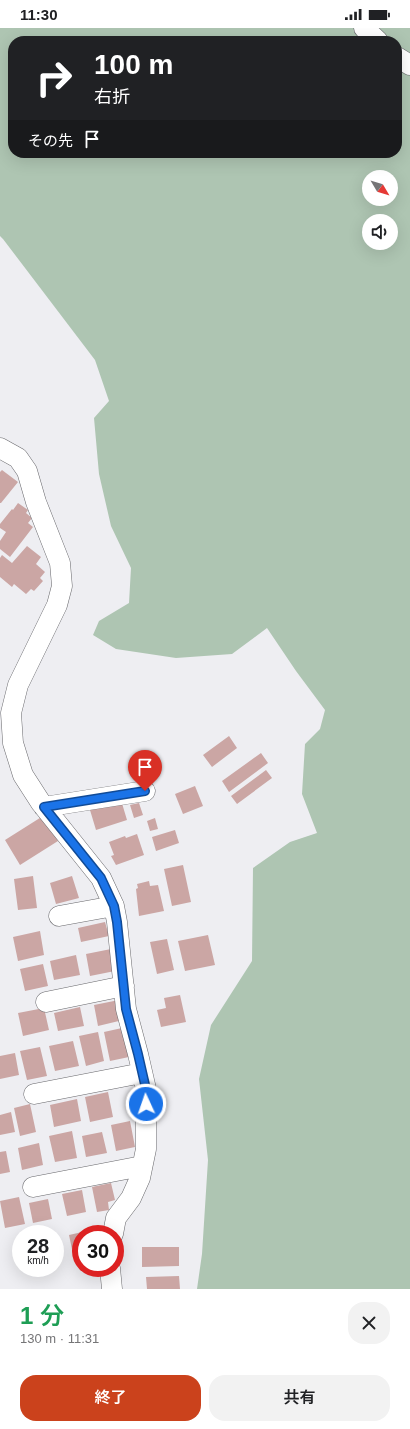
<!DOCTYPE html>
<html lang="ja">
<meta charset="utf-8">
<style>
body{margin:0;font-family:Arial,"Noto Sans JP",sans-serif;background:#f2f2f2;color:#202124;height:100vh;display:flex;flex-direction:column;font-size:15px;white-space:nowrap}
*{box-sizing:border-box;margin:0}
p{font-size:13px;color:#757577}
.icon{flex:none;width:22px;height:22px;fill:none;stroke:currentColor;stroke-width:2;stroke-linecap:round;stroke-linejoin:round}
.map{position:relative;height:1261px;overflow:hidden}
.sheet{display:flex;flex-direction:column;background:#fff;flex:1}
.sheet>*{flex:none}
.hud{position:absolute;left:8px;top:8px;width:394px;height:122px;border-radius:16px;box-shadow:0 4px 16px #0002;background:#202124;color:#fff;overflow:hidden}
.needle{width:26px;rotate:128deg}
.buttons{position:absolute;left:362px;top:142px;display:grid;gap:8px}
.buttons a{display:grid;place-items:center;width:36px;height:36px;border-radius:50%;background:#fff;box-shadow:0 4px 16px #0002;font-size:20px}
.speed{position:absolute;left:12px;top:1197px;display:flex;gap:8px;font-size:20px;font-weight:700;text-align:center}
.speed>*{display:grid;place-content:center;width:52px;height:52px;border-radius:50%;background:#fff;box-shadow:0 4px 16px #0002;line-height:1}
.speed small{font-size:10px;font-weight:400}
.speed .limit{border:6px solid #d22;background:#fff;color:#111}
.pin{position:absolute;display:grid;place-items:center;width:34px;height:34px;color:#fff;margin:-41px -17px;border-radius:50% 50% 50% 0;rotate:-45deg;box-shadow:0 0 4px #0007}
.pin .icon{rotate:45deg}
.me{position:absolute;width:44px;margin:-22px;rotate:357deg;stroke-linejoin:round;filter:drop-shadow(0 0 3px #0008)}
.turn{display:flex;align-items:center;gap:14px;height:84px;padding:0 20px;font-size:18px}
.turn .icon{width:52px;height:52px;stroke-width:2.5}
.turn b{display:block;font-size:28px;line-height:34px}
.then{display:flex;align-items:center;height:38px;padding:0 20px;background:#0003;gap:8px;font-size:15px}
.round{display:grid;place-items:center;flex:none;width:42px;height:42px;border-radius:16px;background:#f2f2f2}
.headline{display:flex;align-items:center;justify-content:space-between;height:68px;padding:0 20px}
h1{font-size:24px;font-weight:600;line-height:30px;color:#1e9e55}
.primary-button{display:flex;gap:8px;margin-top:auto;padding:8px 20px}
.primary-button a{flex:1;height:46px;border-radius:16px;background:#cb421c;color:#fff;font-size:16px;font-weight:600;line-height:46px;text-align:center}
.primary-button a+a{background:#f2f2f2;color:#202124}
.status{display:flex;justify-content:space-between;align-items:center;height:28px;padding:0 20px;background:#fff;direction:ltr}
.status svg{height:11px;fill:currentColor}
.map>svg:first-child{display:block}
.green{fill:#aec5b2;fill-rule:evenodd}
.building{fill:#cba6a4}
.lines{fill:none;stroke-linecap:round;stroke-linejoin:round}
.minor-casing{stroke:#69696d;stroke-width:21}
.minor{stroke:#fff;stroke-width:20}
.route-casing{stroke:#114b97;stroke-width:10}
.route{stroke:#1a73e8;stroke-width:7}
</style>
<div class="status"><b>11:30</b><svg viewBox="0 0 49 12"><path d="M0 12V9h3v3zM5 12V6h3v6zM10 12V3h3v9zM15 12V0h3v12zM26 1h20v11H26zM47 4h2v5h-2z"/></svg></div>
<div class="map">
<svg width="410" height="1261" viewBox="0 0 410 1261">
<rect width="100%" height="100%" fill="#eeeef2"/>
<path class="green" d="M0,0H410V1261H197L202,1226L208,1132L199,1051L211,997L252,933L253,840L290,814L317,805L302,766L305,716L320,701L325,682L296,643L267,600L232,626L176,630L116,621L93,607L99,593L129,575L131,540L111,498L99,446L94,390L109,373L95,332L3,211L0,208ZM13,13H397V125H13ZM369,149H391V171H369ZM369,193H391V215H369Z"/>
<path class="building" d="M2,442L18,454L1,475H0V444Z
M18,475L28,482L26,485L32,490L28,495L33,499L10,529L0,521V513L6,504L0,500V496L12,481L13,482Z
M27,518L41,529L36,536L45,544L40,550L43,553L34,563L31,561L26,566L14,556L12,559L0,549V530L2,527L12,535Z
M229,708L237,720L212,739L203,727Z
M261,725L268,735L229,764L222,753Z
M266,742L272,750L237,776L231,768Z
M195,758L203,778L183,786L175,766Z
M121,772L127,792L96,802L90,782Z
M139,775L143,787L134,790L130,777Z
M43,788L58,813L20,837L5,812Z
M155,790L158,801L150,803L147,793Z
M175,802L179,815L156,823L152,809Z
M137,806L144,827L116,837L111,828L114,827L109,814L125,808L126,810Z
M183,837L191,874L172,878L164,841Z
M33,848L37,880L18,882L14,851Z
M72,848L79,870L56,876L50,855Z
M149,853L150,858L158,857L164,883L139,888L136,861L138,860L137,856Z
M105,894L109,908L81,914L78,900Z
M40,903L44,927L18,933L13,909Z
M208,907L215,937L185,943L178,913Z
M167,911L174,942L157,946L150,914Z
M116,920L120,942L90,948L86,926Z
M76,927L80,947L54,952L50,933Z
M43,936L48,958L25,963L20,941Z
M180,967L186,994L161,999L157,982L166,980L164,970Z
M119,972L123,992L98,998L94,977Z
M80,979L84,998L58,1003L54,985Z
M44,980L49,1002L23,1008L18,985Z
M122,1000L129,1029L110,1033L104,1004Z
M98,1004L104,1033L86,1038L79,1008Z
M73,1013L79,1038L55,1043L49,1018Z
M40,1019L47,1048L27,1052L20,1023Z
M15,1025L19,1047L0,1051V1028Z
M108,1064L113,1089L90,1094L85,1069Z
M77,1071L81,1093L54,1099L50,1077Z
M30,1076L36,1104L20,1108L14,1080Z
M11,1084L15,1104L0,1107V1087Z
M130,1093L135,1119L116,1123L111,1097Z
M72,1103L77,1130L55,1134L49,1108Z
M102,1104L107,1125L86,1129L82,1108Z
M39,1115L43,1137L22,1142L18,1120Z
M6,1123L10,1144L0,1146V1124Z
M111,1155L115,1172L108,1174L109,1182L97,1184L92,1159Z
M82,1162L86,1184L67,1188L62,1166Z
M19,1169L25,1196L5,1200L0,1173Z
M48,1171L52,1191L33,1195L29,1175Z
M100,1200L101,1206H81V1224L73,1226L69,1207Z
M142,1219H179V1238L142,1239Z
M85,1240H96V1241L85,1243Z
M179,1248L180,1261H147L146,1249Z"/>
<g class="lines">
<g class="minor-casing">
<path id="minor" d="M364,0L378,13
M397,29L410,37
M0,420L18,430L27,443L36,474L60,535L62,558L57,577L18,657L11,685L13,715L23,747L41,775L101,850L114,878L117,894L126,981L138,1026L146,1061V1121L140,1150L131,1170L116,1190L113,1206
M44,779L145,763
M59,888L114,878
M46,974L124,958
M34,1066L142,1045
M33,1159L142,1138
M110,1240L112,1261"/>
</g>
<use href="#minor" class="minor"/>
</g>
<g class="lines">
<g class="route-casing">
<path id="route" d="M145,763L44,779L101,850L114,878L117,894L126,981L138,1026L146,1061V1076"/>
</g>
<use href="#route" class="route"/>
</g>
</svg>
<div class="buttons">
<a><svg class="needle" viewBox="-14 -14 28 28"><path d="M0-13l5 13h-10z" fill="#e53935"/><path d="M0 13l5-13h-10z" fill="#757577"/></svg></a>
<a><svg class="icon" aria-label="sound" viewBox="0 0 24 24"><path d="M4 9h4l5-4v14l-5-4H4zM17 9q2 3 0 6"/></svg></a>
</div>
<div class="speed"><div>28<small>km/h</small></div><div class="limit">30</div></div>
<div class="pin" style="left:145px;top:763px;background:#d93025"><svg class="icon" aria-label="arrive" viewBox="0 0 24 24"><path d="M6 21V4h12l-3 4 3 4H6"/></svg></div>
<svg class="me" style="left:146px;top:1076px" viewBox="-20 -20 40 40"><circle r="17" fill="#1a73e8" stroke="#fff" stroke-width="3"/><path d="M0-11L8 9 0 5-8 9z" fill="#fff"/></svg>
<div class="hud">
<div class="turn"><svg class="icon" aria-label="right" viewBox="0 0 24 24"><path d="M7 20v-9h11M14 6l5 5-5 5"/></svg><div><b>100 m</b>右折</div></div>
<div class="then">その先<svg class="icon" aria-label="arrive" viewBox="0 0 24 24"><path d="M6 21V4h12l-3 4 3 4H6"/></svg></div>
</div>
</div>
<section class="sheet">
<div class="headline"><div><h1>1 分</h1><p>130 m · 11:31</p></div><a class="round"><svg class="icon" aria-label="close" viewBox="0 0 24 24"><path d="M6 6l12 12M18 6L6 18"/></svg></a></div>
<div class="primary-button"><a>終了</a><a>共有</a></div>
</section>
